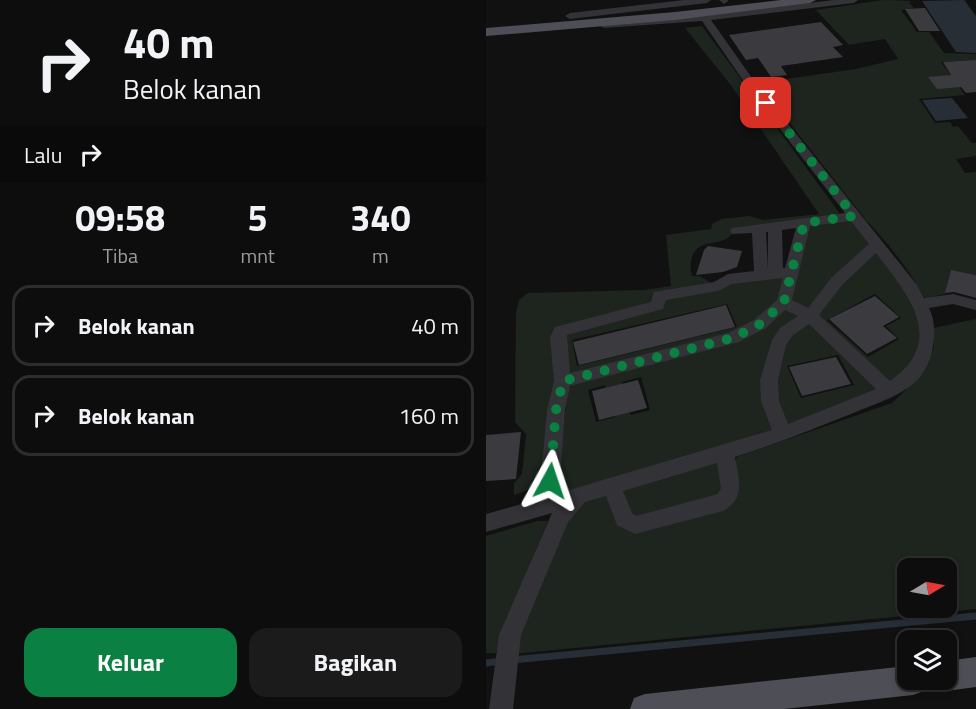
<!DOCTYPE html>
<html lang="id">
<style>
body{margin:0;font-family:"Titillium Web",sans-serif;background:#1b1b1c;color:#f1f3f6;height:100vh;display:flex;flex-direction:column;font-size:22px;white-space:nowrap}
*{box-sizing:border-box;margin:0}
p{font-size:20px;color:#9a9c9e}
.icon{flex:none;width:33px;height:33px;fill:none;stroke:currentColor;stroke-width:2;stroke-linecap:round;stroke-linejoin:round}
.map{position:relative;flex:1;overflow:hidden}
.panel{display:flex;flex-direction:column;background:#0d0d0e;width:486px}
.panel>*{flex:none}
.hud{background:#0d0d0e;color:#f1f3f6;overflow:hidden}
.needle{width:39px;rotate:80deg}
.fabs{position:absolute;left:411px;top:558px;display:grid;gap:12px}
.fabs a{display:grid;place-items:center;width:60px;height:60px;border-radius:12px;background:#0d0d0e;box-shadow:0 3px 9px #0003,0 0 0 2px #2d2d2e;font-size:30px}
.pin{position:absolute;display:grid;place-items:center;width:51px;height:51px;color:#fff;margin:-26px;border-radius:12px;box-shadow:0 3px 9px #0006}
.me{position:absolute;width:66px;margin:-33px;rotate:5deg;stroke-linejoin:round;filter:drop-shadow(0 0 4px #0008)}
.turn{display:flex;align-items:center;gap:21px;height:126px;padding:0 24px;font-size:27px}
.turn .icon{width:78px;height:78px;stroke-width:2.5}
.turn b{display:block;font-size:42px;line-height:51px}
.then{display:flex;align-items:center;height:57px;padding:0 24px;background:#0003;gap:12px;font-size:22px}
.eta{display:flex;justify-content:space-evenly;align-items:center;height:102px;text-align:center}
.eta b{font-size:36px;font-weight:700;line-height:42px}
.button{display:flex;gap:12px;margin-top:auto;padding:12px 24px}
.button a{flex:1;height:69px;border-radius:18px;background:#0b8043;color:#fff;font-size:24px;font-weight:700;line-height:69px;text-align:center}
.button a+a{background:#1b1b1c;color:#f1f3f6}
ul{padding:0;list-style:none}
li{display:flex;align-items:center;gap:18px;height:81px;margin:0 12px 9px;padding:0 12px;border:3px solid #2d2d2e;border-radius:18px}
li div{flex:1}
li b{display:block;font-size:22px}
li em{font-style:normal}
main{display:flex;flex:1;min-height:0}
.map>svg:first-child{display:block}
.green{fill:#1d251e;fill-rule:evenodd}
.water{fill:#272e36}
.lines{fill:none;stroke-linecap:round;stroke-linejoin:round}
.stream{stroke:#272e36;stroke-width:7}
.building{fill:#3b3b3f}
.minor{fill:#323237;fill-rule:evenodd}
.major{fill:#4e4f56;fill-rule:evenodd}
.route{stroke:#0b8043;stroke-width:10;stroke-dasharray:0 18}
</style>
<main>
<section class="panel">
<div class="hud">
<div class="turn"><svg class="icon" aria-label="right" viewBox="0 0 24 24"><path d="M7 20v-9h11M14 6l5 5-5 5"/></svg><div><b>40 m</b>Belok kanan</div></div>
<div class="then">Lalu<svg class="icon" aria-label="right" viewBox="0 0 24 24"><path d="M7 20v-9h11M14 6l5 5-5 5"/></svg></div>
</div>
<div class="eta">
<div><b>09:58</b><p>Tiba</p></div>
<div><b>5</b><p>mnt</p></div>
<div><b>340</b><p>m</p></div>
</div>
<ul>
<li><svg class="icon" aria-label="right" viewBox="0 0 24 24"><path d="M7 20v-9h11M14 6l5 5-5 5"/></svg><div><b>Belok kanan</b></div><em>40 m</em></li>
<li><svg class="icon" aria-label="right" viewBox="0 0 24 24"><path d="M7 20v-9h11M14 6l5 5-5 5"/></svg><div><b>Belok kanan</b></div><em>160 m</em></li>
</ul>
<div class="button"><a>Keluar</a><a>Bagikan</a></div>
</section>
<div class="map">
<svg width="490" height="709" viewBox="0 0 490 709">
<rect width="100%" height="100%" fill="#111112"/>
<path class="green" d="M397,0L427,1L423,2L428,8L415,10L431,32H443L458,53L490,54V60L455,62L479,95L433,99L449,123L464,122L467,127L472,126L486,143H490V156L470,159L479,173L490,172V275L465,270L459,294L440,298L437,296C423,269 401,242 380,220L272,83L370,69L412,59L399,39L363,45L330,10Z
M216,26L352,211L353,217L245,229L246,234C235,248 213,237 206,257C204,265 204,269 206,276H214L225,283L196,289L168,303L76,327L59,485L28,495V483L36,474L40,434L29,422L30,312L33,300L42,293L158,290L185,286L180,235L225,229L226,224L235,219L263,216L277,220L333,214L244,84L199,28Z
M365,219L387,245L324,314L300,302L322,224Z
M390,249L433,311L436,344L425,371L403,388L328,316L348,291ZM389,294L415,318L400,326L413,339L382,357L341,320Z
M301,274L295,301L264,328L79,379V332L175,307L177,297L241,283ZM241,304L251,327L91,366L86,340Z
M299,306L319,316L288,344L290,431L79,493L74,490C72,455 77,423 83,388L87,385L254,341ZM155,377L164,410L145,415L141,405L127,409L129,417L110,422L102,390L119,385L122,394L138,390L136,382Z
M490,319V609L27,654L83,513L96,499L122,492L140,525L234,509L251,457L406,403L428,382L439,367L448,347L447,328ZM422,568H460V608H422Z
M324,320L398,390L298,430L287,380L294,345ZM352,355L368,385L315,398L301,366Z
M236,457L238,493L150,522L128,488Z
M51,521H62L18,627L10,653H0V536Z"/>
<path class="water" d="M478,0L490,16V53L470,52L436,1Z
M466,98L482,118L450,121L436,100Z"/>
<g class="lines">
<path class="stream" d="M26,660L490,616
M0,663L16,661"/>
</g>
<path class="building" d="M439,8L454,31H433L419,9Z
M335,22L357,45L347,47L357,57L295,66L301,75L285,77L272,58L260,60L243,35Z
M490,60V92L480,93L475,87L451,89L442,77L465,75L457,62Z
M222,246L256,251L251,267L237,272L210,275L218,250Z
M465,270L490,275V298L468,292L459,293Z
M389,296L413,317L397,326L411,338L381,354L343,319Z
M240,305L249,327L93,365L87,342Z
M350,357L365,384L316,396L303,367Z
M152,380L161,408L113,420L106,391Z
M35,432L30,479L0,481V435Z"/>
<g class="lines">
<path class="minor" d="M198,0H225L221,3L84,19L79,16L84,13Z
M233,0H242V1L238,4Z
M348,0H372L368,3L225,20L271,85L431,285L438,298L467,294L490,300V310L467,304L443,308C453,327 448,360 434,377C419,395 391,403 370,412C330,428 290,444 249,457C253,480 260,498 237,511L149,534L131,525L120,496L99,502L82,522L35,635L27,709H3L13,635L66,513L0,532V514L53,499L61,410L68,381L64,337L69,327L165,302L168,292L228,282L242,274L268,271L266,233L246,234L244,231L246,228L359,213L263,89L216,21L118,28L113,25L118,22L212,15L210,13L215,10L221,15ZM365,221L383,244L346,277L322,308L306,300L324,226ZM310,228L299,268H297L296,230ZM280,232H282V270ZM390,253C422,295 462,340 404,381L333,315L356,285ZM297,278L291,300L268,320L242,333L84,373L81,335L177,309L180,300L232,291L246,284ZM299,310L312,316L294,328L286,340L274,380L275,401L286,430L73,493L79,410L84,386L253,342L280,328ZM323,324L390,389L302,424L293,401L292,380L300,345L306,336ZM231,463L235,488L232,494L150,516L146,513L137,491Z"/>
<path class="major" d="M295,0H330L324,3L189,20L0,36V28L189,12Z
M490,657V687L460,691L449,687L447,680H460V661Z
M422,666V680H442L438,691L427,695L298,709H144L148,698L159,694Z"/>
</g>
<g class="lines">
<path class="route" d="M64,481L70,410L77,381L247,338L274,324L298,302L318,223L368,216L280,103"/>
</g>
</svg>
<div class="fabs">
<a><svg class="needle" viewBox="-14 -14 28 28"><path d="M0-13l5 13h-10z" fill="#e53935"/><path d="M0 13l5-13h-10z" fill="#9a9c9e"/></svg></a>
<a><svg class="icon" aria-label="layers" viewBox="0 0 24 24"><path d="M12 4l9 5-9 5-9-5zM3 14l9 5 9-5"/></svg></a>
</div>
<div class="pin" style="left:280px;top:103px;background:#d93025"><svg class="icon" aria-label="arrive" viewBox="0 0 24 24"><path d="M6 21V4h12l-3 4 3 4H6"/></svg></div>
<svg class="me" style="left:64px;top:481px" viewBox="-20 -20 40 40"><path d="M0-17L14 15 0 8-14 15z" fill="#0b8043" stroke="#fff" stroke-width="4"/></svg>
</div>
</main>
